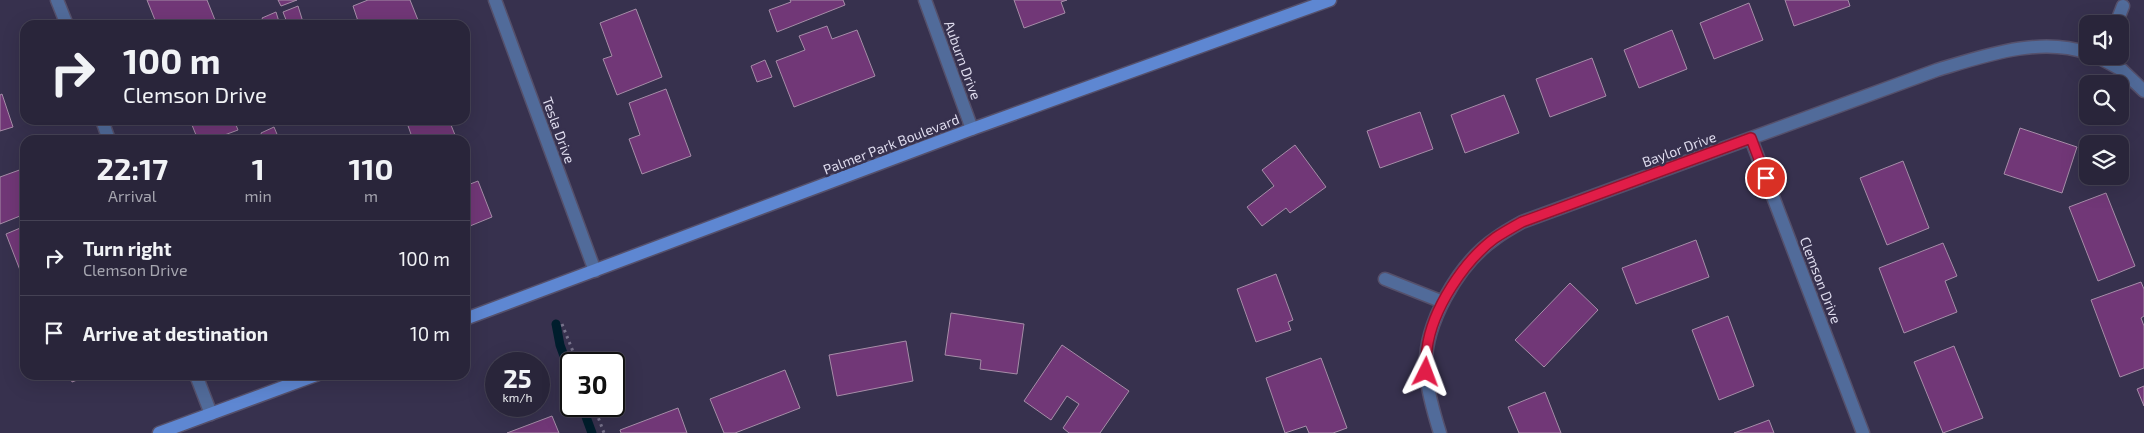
<!DOCTYPE html>
<style>
body{margin:0;font-family:"Exo 2",sans-serif;background:#312d42;color:#f1f3f6;height:100vh;display:flex;flex-direction:column;font-size:19px;white-space:nowrap}
*{box-sizing:border-box;margin:0}
p{font-size:16px;color:#a5a5af}
.icon{flex:none;width:28px;height:28px;fill:none;stroke:currentColor;stroke-width:2;stroke-linecap:round;stroke-linejoin:round}
.map{position:relative;flex:1;overflow:hidden}
.drawer{position:absolute;left:20px;top:135px;width:450px;height:245px;display:flex;flex-direction:column;background:#29253a;border-radius:15px;box-shadow:0 5px 20px #0002,0 0 0 1px #454254}
.drawer>*{flex:none}
.guide{position:absolute;left:20px;top:20px;width:450px;height:105px;border-radius:15px;box-shadow:0 5px 20px #0002,0 0 0 1px #454254;background:#29253a;color:#f1f3f6;overflow:hidden}
.buttons{position:absolute;left:2079px;top:15px;display:grid;gap:10px}
.buttons a{display:grid;place-items:center;width:50px;height:50px;border-radius:10px;background:#29253a;box-shadow:0 5px 20px #0002,0 0 0 1px #454254;font-size:25px}
.speed{position:absolute;left:485px;top:352px;display:flex;gap:10px;font-size:25px;font-weight:700;text-align:center}
.speed>*{display:grid;place-content:center;width:65px;height:65px;border-radius:50%;background:#29253a;box-shadow:0 5px 20px #0002,0 0 0 1px #454254;line-height:1}
.speed small{font-size:12px;font-weight:400}
.speed .limit{border:2px solid #111;border-radius:8px;background:#fff;color:#111}
.pin{position:absolute;display:grid;place-items:center;width:42px;height:42px;color:#fff;margin:-21px;border:2px solid #fff;border-radius:50%;box-shadow:0 1px 5px #0007}
.me{position:absolute;width:55px;margin:-28px;rotate:3deg;stroke-linejoin:round;filter:drop-shadow(0 0 4px #0008)}
.turn{display:flex;align-items:center;gap:18px;height:105px;padding:0 20px;font-size:22px}
.turn .icon{width:65px;height:65px;stroke-width:2.5}
.turn b{display:block;font-size:35px;line-height:42px}
.eta{display:flex;justify-content:space-evenly;align-items:center;height:85px;text-align:center}
.eta b{font-size:30px;font-weight:700;line-height:35px}
ul{padding:0;list-style:none}
li{display:flex;align-items:center;gap:15px;height:75px;padding:0 20px;border-top:1px solid #454254}
li div{flex:1}
li b{display:block;font-size:19px}
li em{font-style:normal}
.map>svg:first-child{display:block}
.lines{fill:none;stroke-linecap:round;stroke-linejoin:round}
.stream{stroke:#001e2d;stroke-width:9}
.building{fill:#713777;stroke:#a68da8}
.street-casing{stroke:#55506b;stroke-width:15}
.secondary-casing{stroke:#55506b;stroke-width:15}
.path{stroke:#77728b;stroke-width:3;stroke-dasharray:2.5 4;stroke-linecap:butt}
.street{stroke:#516b9a;stroke-width:12}
.secondary{stroke:#5e87d2;stroke-width:12}
.route-casing{stroke:#92132f;stroke-width:12}
.route{stroke:#e11d48;stroke-width:9}
.labels{text-anchor:middle;dominant-baseline:central;stroke-width:5;stroke-linejoin:round;paint-order:stroke}
.street-label{font-size:14px;fill:#dedbed;stroke:#37314e}
</style>
<div class="map">
<svg width="2144" height="433" viewBox="0 0 2144 433">
<rect width="100%" height="100%" fill="#37314e"/>
<g class="lines">
<path class="stream" d="M556,324L560,345L571,375
M582,406L592,433"/>
</g>
<path class="building" d="M147,0H207L217,25H157Z
M278,0H297L281,6Z
M368,0H410L420,25H348L358,21L353,6Z
M790,0H843L845,5L777,32L769,10L791,2Z
M1014,0H1067L1061,2L1065,13L1024,28Z
M1785,0H1848L1850,6L1794,26Z
M1749,3L1763,40L1714,59L1700,23Z
M298,6L303,22L288,25L283,12Z
M636,9L662,77L617,95L603,59L612,56L600,23Z
M276,12L280,25H265L262,18Z
M827,26L832,39L857,30L875,76L794,107L776,61L805,50L799,36Z
M1672,30L1687,69L1639,88L1624,50Z
M1592,58L1606,96L1550,117L1536,79Z
M765,60L772,77L757,82L751,66Z
M666,89L691,156L642,174L629,139L640,135L629,103Z
M2,94L13,127L0,131V95Z
M1504,95L1519,133L1465,153L1451,115Z
M1420,112L1433,149L1380,168L1367,131Z
M190,120H234L238,130L211,140H198Z
M406,120H449L457,140H413Z
M274,127L279,139L263,140L261,133Z
M2020,128L2077,147L2062,193L2004,174Z
M1295,145L1326,187L1290,213L1286,208L1262,226L1247,207L1274,186L1262,170Z
M1903,161L1929,228L1887,245L1860,178Z
M25,168V214L0,224V177Z
M478,181L492,217L465,228V186Z
M2106,193L2135,266L2098,281L2069,207Z
M25,226V283L6,234Z
M1696,240L1709,277L1636,304L1622,268Z
M1943,243L1957,276L1945,281L1957,312L1904,333L1879,268Z
M1276,274L1293,320L1288,322L1291,330L1256,342L1237,289Z
M2141,282L2144,289V316L2141,318L2144,326V368L2120,377L2091,300Z
M1570,283L1598,310L1544,367L1515,340Z
M951,313L1024,324L1017,374L980,369L981,360L945,355Z
M1728,316L1754,386L1719,400L1692,330Z
M906,341L913,381L837,396L829,355Z
M1062,345L1129,391L1100,433H1069L1063,428L1079,404L1067,396L1051,420L1024,401Z
M1954,346L1983,418L1943,433L1914,362Z
M1321,358L1347,428L1333,433H1309L1306,426L1285,433L1266,378Z
M785,370L800,408L735,433H724L710,399Z
M70,375H90L72,382Z
M2144,386V406L2137,389Z
M1545,392L1561,433H1519L1508,407Z
M678,408L687,433H621L620,430Z
M552,416L559,433H507Z
M1769,420L1774,433H1734Z"/>
<g class="lines">
<g class="street-casing">
<path id="street" d="M57,0L67,25
M495,0L595,271
M925,0L972,129
M2116,24L2123,6
M2096,56L2122,70L2144,91
M102,120L109,140
M1751,139L1863,433
M1385,279L1443,302
M196,375L211,414
M1440,433C1434,414 1428,393 1426,373C1422,326 1458,264 1496,238C1504,232 1513,227 1522,222L1937,70C1984,56 2039,36 2088,53"/>
</g>
<g class="secondary-casing">
<path id="secondary" d="M465,319L972,129L1330,0
M159,433L316,375"/>
</g>
<path class="path" d="M562,324L578,364
M594,406L604,433"/>
<use href="#street" class="street"/>
<use href="#secondary" class="secondary"/>
</g>
<g class="lines">
<g class="route-casing">
<path id="route" d="M1426,372C1426,364 1426,356 1427,349C1432,309 1464,261 1495,238C1504,232 1513,227 1522,222L1751,138L1766,178"/>
</g>
<use href="#route" class="route"/>
</g>
<g class="labels">
<g class="street-label">
<text transform="translate(963 60) rotate(70)">Auburn Drive</text>
<text transform="translate(559 130) rotate(70)">Tesla Drive</text>
<text transform="translate(891 144) rotate(-21)">Palmer Park Boulevard</text>
<text transform="translate(1679 149) rotate(-20)">Baylor Drive</text>
<text transform="translate(1821 280) rotate(69)">Clemson Drive</text>
</g>
</g>
</svg>
<div class="buttons">
<a><svg class="icon" aria-label="sound" viewBox="0 0 24 24"><path d="M4 9h4l5-4v14l-5-4H4zM17 9q2 3 0 6"/></svg></a>
<a><svg class="icon" aria-label="search" viewBox="0 0 24 24"><circle cx="10" cy="10" r="6"/><path d="M15 15l6 6"/></svg></a>
<a><svg class="icon" aria-label="layers" viewBox="0 0 24 24"><path d="M12 4l9 5-9 5-9-5zM3 14l9 5 9-5"/></svg></a>
</div>
<div class="speed"><div>25<small>km/h</small></div><div class="limit">30</div></div>
<div class="pin" style="left:1766px;top:178px;background:#d93025"><svg class="icon" aria-label="arrive" viewBox="0 0 24 24"><path d="M6 21V4h12l-3 4 3 4H6"/></svg></div>
<svg class="me" style="left:1426px;top:372px" viewBox="-20 -20 40 40"><path d="M0-17L14 15 0 8-14 15z" fill="#e11d48" stroke="#fff" stroke-width="4"/></svg>
<div class="guide">
<div class="turn"><svg class="icon" aria-label="right" viewBox="0 0 24 24"><path d="M7 20v-9h11M14 6l5 5-5 5"/></svg><div><b>100 m</b>Clemson Drive</div></div>
</div>
<section class="drawer">
<div class="eta">
<div><b>22:17</b><p>Arrival</p></div>
<div><b>1</b><p>min</p></div>
<div><b>110</b><p>m</p></div>
</div>
<ul>
<li><svg class="icon" aria-label="right" viewBox="0 0 24 24"><path d="M7 20v-9h11M14 6l5 5-5 5"/></svg><div><b>Turn right</b><p>Clemson Drive</p></div><em>100 m</em></li>
<li><svg class="icon" aria-label="arrive" viewBox="0 0 24 24"><path d="M6 21V4h12l-3 4 3 4H6"/></svg><div><b>Arrive at destination</b></div><em>10 m</em></li>
</ul>
</section>
</div>
